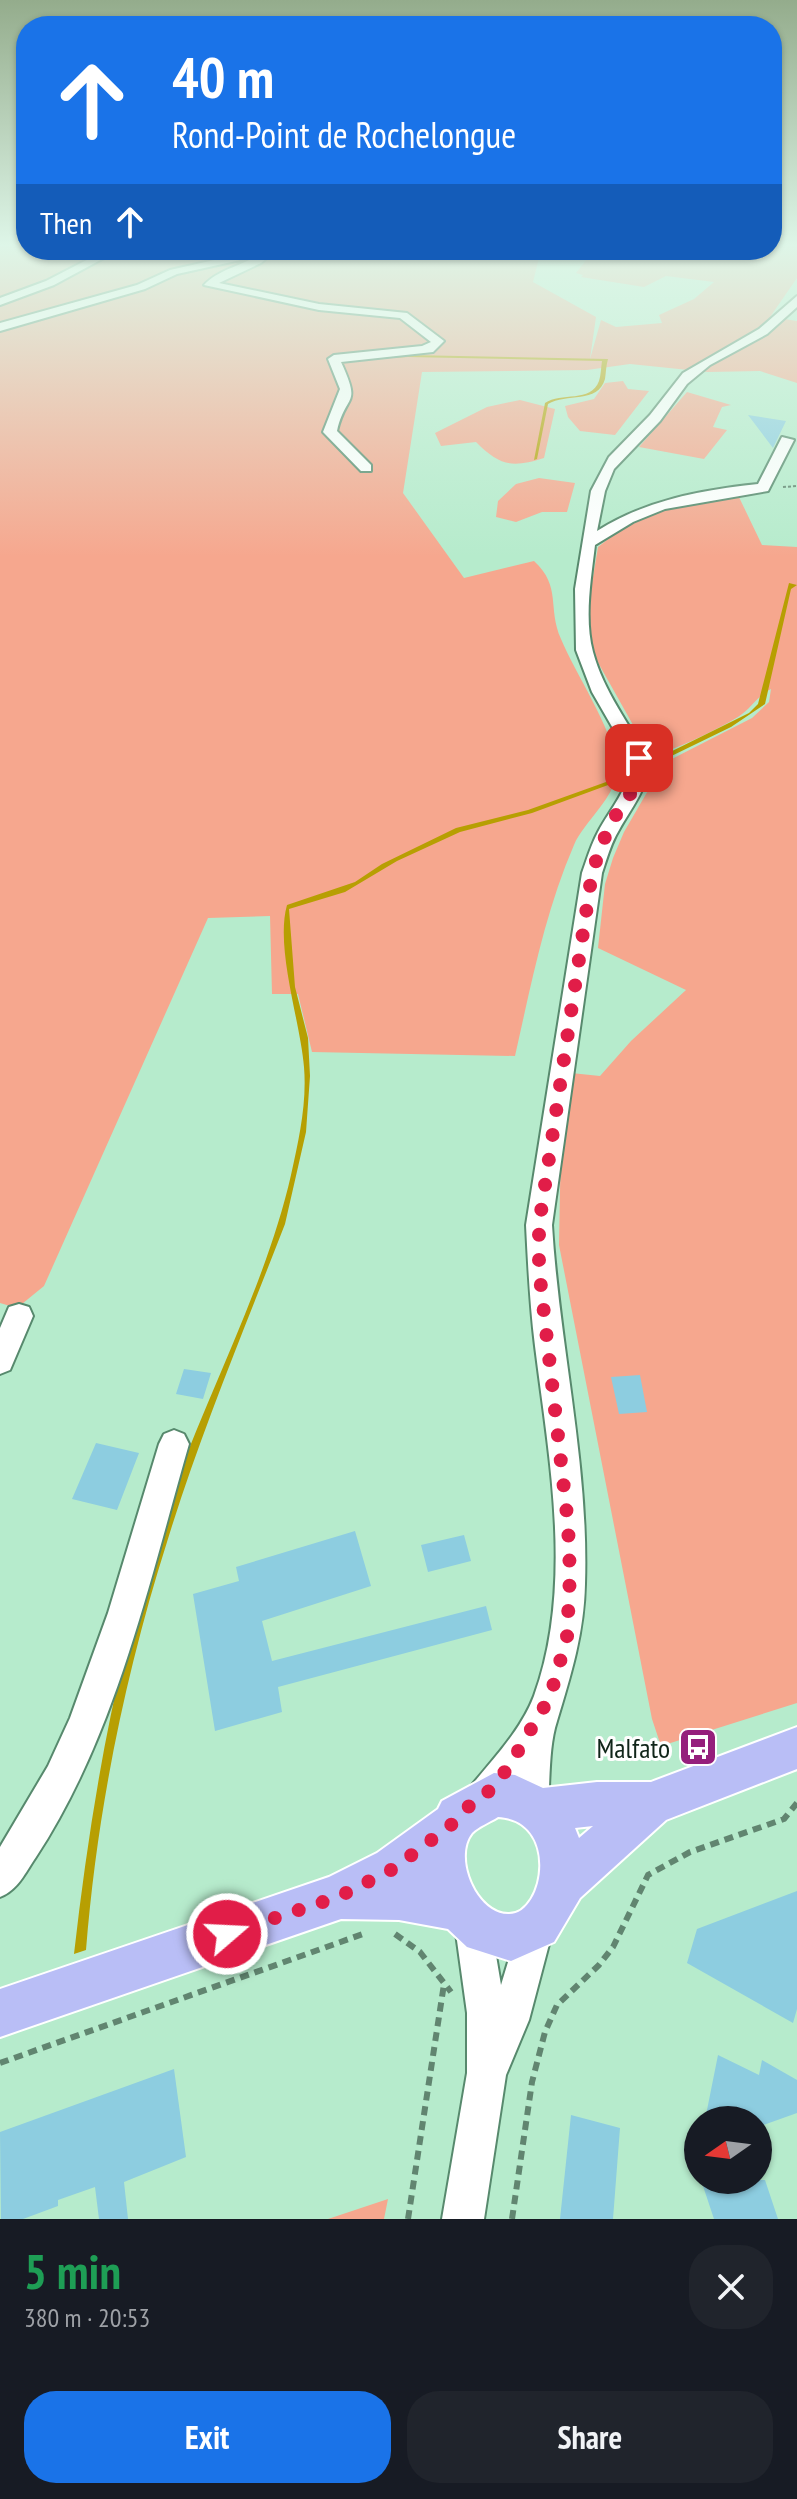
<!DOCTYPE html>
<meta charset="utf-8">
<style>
body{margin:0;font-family:"PT Sans Narrow",sans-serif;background:#20242c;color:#f1f3f6;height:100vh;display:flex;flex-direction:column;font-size:30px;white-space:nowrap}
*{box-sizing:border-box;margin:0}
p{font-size:26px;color:#9ea1a6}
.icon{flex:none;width:44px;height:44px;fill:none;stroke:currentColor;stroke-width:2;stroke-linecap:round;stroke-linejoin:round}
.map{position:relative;height:2219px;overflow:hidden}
.details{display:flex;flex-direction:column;background:#171b24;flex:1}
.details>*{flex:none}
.banner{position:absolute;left:16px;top:16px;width:766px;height:244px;border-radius:32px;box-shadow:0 2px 6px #0004;background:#1a73e8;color:#fff;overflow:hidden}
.needle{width:52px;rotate:256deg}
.fabs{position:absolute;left:684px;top:2106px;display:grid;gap:16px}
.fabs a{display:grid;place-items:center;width:88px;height:88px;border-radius:50%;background:#171b24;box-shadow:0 2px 6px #0004;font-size:40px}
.pin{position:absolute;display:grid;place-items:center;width:68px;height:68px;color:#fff;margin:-34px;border-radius:16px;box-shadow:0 4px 12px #0006}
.me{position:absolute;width:88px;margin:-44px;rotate:71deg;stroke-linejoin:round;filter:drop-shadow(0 0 6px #0008)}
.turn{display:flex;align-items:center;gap:28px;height:168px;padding:0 24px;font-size:36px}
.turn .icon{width:104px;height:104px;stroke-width:2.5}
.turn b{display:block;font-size:56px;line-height:68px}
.then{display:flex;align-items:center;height:76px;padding:0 24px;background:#0003;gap:16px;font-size:30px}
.round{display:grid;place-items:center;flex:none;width:84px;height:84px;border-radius:32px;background:#20242c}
.overview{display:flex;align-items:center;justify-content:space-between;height:136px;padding:0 24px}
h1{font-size:48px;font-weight:600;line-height:60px;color:#1e9e55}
.action{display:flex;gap:16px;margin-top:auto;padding:16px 24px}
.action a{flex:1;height:92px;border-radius:32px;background:#1a73e8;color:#fff;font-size:32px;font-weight:600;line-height:92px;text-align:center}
.action a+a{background:#20242c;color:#f1f3f6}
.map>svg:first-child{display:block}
.green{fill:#f6a78e}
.water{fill:#b79f02}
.building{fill:#8dcde0}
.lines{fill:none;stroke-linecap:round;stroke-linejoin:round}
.minor-casing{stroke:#57896d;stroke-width:4}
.major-casing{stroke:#fff;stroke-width:4}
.path-far1{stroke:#618570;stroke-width:2;stroke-dasharray:3 2;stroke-linecap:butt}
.path{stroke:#618570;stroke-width:6;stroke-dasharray:9 6;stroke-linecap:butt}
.minor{fill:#fff;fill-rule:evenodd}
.major{fill:#b9bef6;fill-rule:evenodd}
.route{stroke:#e11d48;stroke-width:14;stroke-dasharray:0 25.2}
.labels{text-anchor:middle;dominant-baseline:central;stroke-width:6;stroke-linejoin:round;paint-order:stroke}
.near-poi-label{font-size:28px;fill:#102519;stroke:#fefefe;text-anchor:end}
</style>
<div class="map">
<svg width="797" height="2219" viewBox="0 0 797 2219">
<rect width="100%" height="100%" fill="#b6ebcc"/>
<path class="green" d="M0,246H26V250H541L533,282L596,317L590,359L601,320L616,327L662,323L659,315L694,299L714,282L666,276L644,287L581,277L583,275L576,273L594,250L632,253L637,250H772V246H797V278L770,317L797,321V383L760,371L708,372L630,364L587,370L422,372L403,493L464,578L534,561C562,587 547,607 561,639C576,675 613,729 617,766C620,794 584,821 574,845C545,912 531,985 515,1056L312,1052L298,994H272L270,916L208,918L44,1286L17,1308L0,1303Z
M623,381L628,389L649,391L615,435L580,431L568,417L565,406L594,399L605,383Z
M687,392L731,405L722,407L713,427L727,430L704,459L639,447Z
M520,400L555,409L544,458C512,468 500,466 476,442L441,446L435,433L487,407Z
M539,478L575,483L567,512H542L516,522L496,517L498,501L516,484Z
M737,493L762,545L797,547V1703L661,1746L652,1719L559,1245L561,1138L571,1073L600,1076L631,1041L686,990L598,948L605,884L613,858L624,832L664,763L752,718L769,702L771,689C758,695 751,709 738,717C711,733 680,747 651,757L591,650L585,625L598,547L631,521L663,509Z
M388,2199L384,2219H328Z"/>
<path class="water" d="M409,355L608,359C606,366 606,372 605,379C598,404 566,393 548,404L537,459L534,460L545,403C561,392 591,403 599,381C601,375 601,367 602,361L408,357L343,361Z
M789,583L797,585L791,589L765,704L731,727L655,764L654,760L749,713L758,704Z
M620,777L619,781L532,813L460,832L397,861L345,892L289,909L295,987L308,1038L310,1076L306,1132L285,1224C244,1330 200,1434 167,1542C125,1674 97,1812 86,1950L74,1954C91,1805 116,1658 164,1516C202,1403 265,1289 291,1175C299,1139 307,1103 304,1067C300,1020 275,948 287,905L355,882L382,864L456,828L528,810Z"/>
<path class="building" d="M748,415L786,421L773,448Z
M184,1369L211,1373L203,1399L176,1394Z
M640,1375L647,1412L619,1414L611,1377Z
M96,1443L139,1453L117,1510L72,1499Z
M355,1531L371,1586L262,1621L272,1661L486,1606L492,1630L278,1687L282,1712L215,1731L193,1594L239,1581L236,1567Z
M464,1535L471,1561L428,1572L421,1545Z
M797,1891V2009L793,2023L687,1963L697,1929Z
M718,2055L759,2075L762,2060L797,2080V2113L758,2127V2120H705Z
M174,2069L186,2157L124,2182L128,2219H99L95,2187L58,2200V2206L23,2219H1L0,2132Z
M571,2115L620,2128L613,2219H560Z
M701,2180H765L778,2219H714Z"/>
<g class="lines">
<g class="minor-casing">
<path id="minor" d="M106,250H119L54,285L0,305V298L46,281Z
M265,250H276L261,263L219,283L319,304L407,313L444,341L433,352L341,362C362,408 346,392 337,431L371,465V471H361L323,432L340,389L328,359L334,355L422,346L431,342L400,318L319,310L204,285C221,267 247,266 265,250Z
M241,254L246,257L245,259L177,274L145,289L0,331V323L137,285L170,270Z
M797,296V307L767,334L710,365L687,384L660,421L614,469L605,491L597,531C646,500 701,490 758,484L782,437L794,440L768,491L665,509L633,522L595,545C591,579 584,619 593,652C603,690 629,724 648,758C650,787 632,806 619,830C611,843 607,858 602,873L552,1225C559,1344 589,1464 585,1584C584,1633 571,1675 557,1721C549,1745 550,1778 548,1805L543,1817L531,1822L519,1817L514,1805L515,1786L495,1810L483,1815L471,1810L466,1798L471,1786C493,1759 521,1730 534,1696C574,1586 549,1459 535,1346C530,1306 528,1266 526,1225L582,873C587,859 591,845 598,832C611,807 631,788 630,758L592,692L576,650L575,589L591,491L609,457L650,415L683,373L759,329Z
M19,1304L29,1307L33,1316L10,1370L0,1374V1328L9,1307Z
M174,1430L184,1434L189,1444C149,1583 116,1735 36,1857C25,1873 18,1890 0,1897V1847L48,1766L70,1718L108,1613L159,1444L164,1434Z
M473,1908L486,1913L491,1926L501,1985L522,1916L535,1911L548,1916L553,1929L529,2020L506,2075L484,2219H442L467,2073V2013L455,1926L460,1913Z"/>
</g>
<g class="major-casing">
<path id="major" d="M797,1727V1769L666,1820L580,1898L554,1942L511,1961L467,1947L448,1929L399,1920L341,1919L0,2037V1989L329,1877L377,1853L438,1809L442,1801L494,1773L515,1775L543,1788L597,1782H651ZM498,1817C560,1820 545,1914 509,1914C477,1915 452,1858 472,1833C478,1827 490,1822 498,1817ZM593,1826L579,1838L575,1828Z"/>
</g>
<path class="path-far1" d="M783,487L797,486"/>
<path class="path" d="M395,1934L420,1952L451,1992
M0,2063L363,1934
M408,2219L444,1984
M512,2219L532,2082L545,2032L557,2005L599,1965L613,1947L648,1875L690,1852L784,1819L797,1803"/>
<use href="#minor" class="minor"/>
<use href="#major" class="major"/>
</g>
<linearGradient id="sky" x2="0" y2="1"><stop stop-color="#94ac8c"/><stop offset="0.44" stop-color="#def6e8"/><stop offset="1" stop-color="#def6e8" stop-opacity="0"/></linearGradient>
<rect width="797" height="557" fill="url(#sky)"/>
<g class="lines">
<path class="route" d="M227,1934L338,1897L393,1869L450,1826L472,1803L483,1798L508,1768L550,1697L567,1637L570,1575L568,1524L539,1269V1225L592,873C598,855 604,837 613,820C625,799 643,784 639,758"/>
</g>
<defs>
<g id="bus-square" transform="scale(2)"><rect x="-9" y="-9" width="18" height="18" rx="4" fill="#951f7c" stroke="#fefefe"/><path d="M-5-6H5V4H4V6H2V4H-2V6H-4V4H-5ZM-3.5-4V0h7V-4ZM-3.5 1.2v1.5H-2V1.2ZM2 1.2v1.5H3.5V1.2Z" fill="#fff"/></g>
</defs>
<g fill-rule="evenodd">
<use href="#bus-square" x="698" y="1747"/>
</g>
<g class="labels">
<g class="near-poi-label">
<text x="670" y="1747">Malfato</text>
</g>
</g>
</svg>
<div class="fabs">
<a><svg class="needle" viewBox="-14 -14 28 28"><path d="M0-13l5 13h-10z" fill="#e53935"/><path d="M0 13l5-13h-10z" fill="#9ea1a6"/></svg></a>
</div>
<div class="pin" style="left:639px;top:758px;background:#d93025"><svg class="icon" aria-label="arrive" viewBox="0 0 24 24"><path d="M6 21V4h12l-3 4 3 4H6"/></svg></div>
<svg class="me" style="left:227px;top:1934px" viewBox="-20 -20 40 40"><circle r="17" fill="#e11d48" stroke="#fff" stroke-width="3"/><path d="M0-11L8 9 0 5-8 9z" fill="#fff"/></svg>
<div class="banner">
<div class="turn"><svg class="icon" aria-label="ahead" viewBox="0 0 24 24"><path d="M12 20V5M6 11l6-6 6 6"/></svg><div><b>40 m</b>Rond-Point de Rochelongue</div></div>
<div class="then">Then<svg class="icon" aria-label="ahead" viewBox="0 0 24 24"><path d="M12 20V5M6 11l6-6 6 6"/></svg></div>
</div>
</div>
<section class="details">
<div class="overview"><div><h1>5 min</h1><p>380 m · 20:53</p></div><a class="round"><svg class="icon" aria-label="close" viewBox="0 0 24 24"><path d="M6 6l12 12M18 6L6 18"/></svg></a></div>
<div class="action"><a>Exit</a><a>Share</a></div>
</section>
